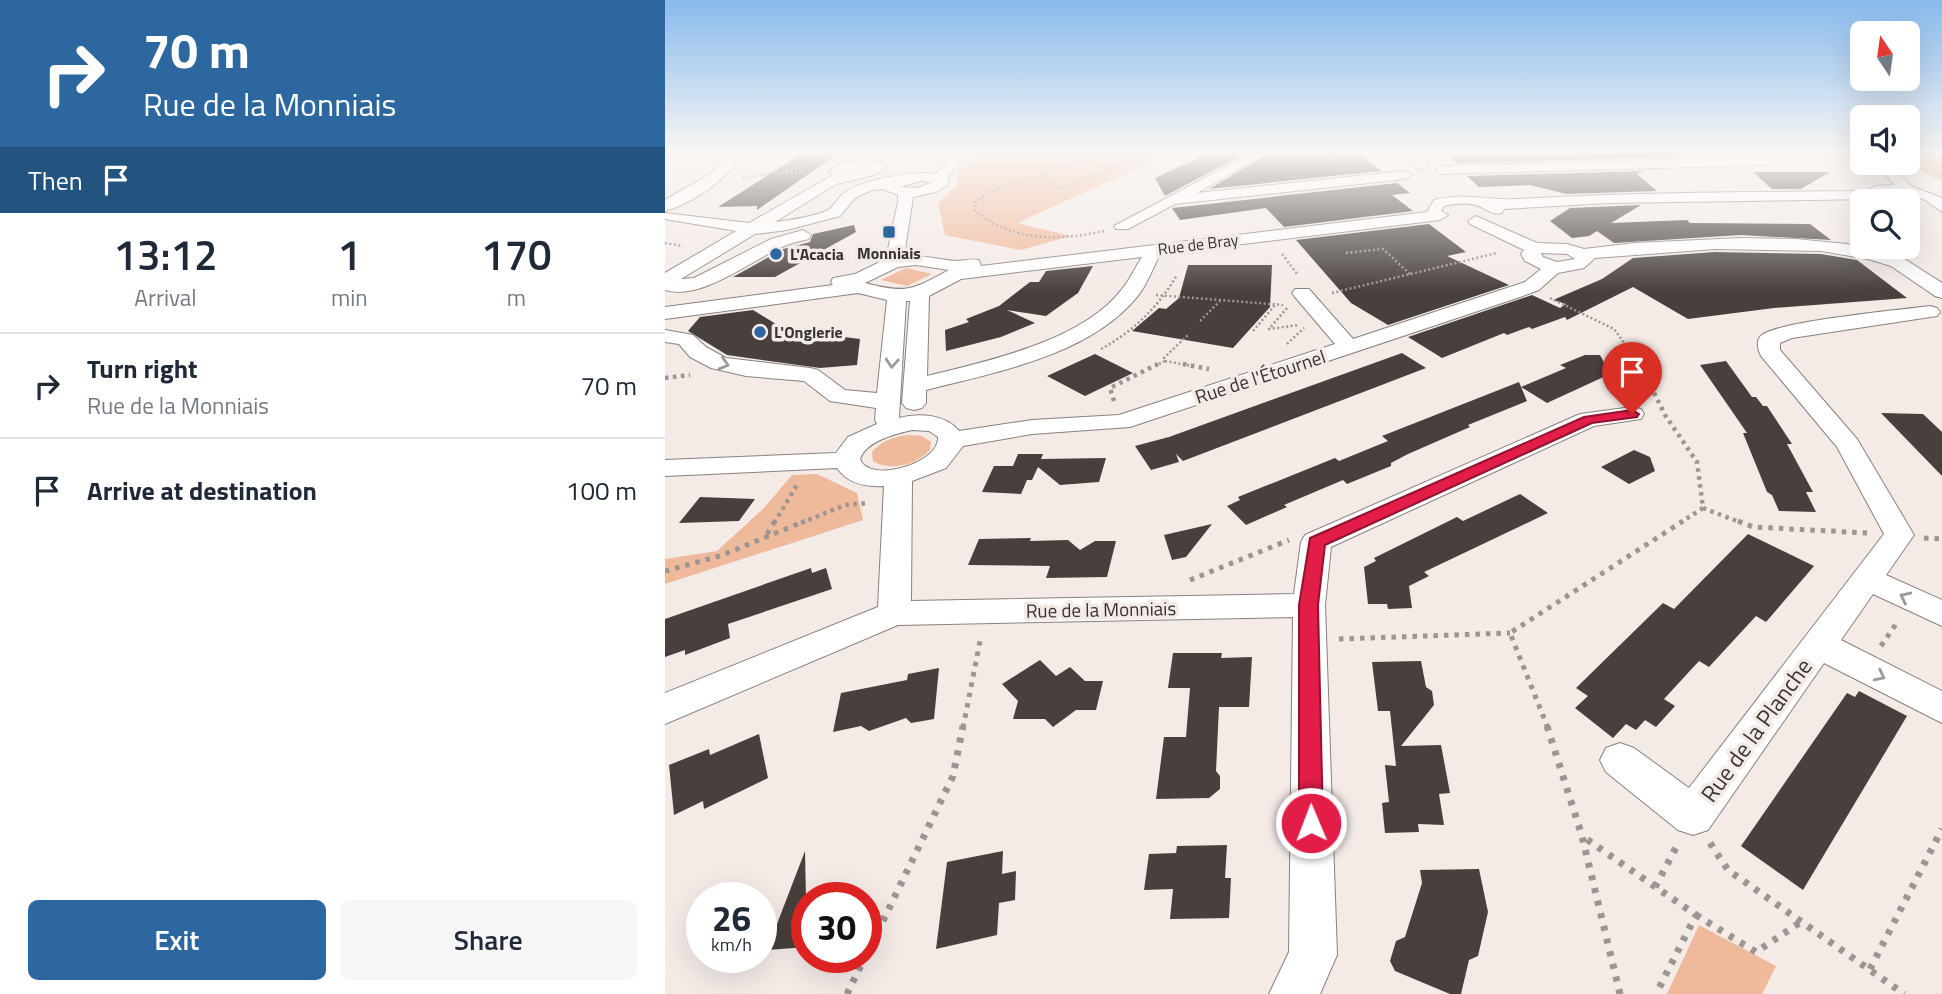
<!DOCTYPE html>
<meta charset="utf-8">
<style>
body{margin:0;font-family:"Titillium Web",sans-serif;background:#f6f6f7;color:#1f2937;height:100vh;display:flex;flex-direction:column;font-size:26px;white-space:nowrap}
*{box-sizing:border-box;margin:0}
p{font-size:23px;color:#747a83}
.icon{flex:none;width:38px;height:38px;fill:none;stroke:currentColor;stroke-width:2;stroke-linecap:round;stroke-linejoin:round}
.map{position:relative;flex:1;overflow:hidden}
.details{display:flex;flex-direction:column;background:#fff;width:665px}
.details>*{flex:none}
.guide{background:#2c689f;color:#fff;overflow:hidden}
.needle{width:46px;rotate:347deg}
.tools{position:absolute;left:1185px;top:21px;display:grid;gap:14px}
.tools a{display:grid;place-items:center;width:70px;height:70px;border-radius:10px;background:#fff;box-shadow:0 7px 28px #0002;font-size:35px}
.speed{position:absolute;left:21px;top:882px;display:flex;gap:14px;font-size:35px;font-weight:700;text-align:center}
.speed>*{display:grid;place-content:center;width:91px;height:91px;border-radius:50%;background:#fff;box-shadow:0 7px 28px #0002;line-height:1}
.speed small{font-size:18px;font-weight:400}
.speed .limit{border:10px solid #d22;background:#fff;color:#111}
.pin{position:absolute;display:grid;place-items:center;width:60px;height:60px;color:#fff;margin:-72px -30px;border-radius:50% 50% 50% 0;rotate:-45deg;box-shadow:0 0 7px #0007}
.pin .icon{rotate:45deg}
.me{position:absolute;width:77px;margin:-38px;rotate:359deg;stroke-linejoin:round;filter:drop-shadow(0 0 5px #0008)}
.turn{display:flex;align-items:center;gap:24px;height:147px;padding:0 28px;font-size:32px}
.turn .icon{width:91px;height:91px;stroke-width:2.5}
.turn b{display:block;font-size:49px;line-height:60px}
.then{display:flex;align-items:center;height:66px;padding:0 28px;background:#0003;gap:14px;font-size:26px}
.eta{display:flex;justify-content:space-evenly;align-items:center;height:119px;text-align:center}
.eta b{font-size:42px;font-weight:600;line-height:49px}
.cta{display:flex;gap:14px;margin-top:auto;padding:14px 28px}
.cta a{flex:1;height:80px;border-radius:10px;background:#2c689f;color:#fff;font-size:28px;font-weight:600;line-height:80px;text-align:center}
.cta a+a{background:#f6f6f7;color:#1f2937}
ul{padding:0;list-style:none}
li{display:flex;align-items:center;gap:21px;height:105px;padding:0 28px;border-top:2px solid #e0e1e3}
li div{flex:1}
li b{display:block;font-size:26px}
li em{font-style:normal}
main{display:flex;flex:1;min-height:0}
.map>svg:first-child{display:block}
.green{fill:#efb99b}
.forest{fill:#e2a685}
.building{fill:#47403c}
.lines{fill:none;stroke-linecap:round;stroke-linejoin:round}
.minor-casing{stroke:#89817d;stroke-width:2}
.path-far3{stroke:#9c9592;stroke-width:2.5;stroke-dasharray:2 2.5;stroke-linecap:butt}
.path-far2{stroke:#9c9592;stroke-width:4.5;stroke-dasharray:3.5 4.5;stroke-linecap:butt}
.path-far1{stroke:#9c9592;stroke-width:5;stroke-dasharray:4.5 6;stroke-linecap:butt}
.path{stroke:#9c9592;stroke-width:7;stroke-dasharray:5 8;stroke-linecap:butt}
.minor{fill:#fff;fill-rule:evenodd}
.oneway{stroke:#9c9a99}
.route{fill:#e11d48;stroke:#92132f;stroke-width:2}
.poi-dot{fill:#2c689f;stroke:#f4ebe7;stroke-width:2.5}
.labels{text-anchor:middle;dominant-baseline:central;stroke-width:7;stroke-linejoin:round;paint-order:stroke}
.far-street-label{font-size:16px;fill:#383433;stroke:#f4ebe7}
.far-poi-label{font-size:16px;font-weight:bold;fill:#383433;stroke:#f4ebe7;text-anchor:start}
.street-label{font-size:19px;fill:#383433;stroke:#f4ebe7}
.near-street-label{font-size:23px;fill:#383433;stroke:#f4ebe7}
</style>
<main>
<section class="details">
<div class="guide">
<div class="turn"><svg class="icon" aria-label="right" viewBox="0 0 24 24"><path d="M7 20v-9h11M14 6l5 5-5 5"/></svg><div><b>70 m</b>Rue de la Monniais</div></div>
<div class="then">Then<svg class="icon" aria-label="arrive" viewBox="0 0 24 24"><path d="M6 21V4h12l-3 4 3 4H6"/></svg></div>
</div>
<div class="eta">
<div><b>13:12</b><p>Arrival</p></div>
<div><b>1</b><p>min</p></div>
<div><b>170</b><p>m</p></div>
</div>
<ul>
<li><svg class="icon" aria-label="right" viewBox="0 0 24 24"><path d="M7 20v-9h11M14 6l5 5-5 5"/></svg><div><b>Turn right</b><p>Rue de la Monniais</p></div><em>70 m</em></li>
<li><svg class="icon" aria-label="arrive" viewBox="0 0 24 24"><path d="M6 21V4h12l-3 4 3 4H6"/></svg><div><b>Arrive at destination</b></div><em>100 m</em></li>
</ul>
<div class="cta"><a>Exit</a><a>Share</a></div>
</section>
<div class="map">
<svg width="1277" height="994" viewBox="0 0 1277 994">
<rect width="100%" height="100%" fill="#f4ebe7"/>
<path class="green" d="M311,153H506L352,223L406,236L356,250L280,235L273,203L293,185V171Z
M241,268L267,274L242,286L216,280Z
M242,435L257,436L266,442L265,450C251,465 225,472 208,461L207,452C216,441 228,437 242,435Z
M152,474L192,493L198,520L0,584V559L52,551L99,508L127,475Z
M1034,925L1111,966L1097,994H1002Z"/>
<path class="forest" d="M1243,153H1269L1277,158V181L1239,163H1242Z"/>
<path class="building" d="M138,153H174L92,210V206L53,207Z
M544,153H581L500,196L490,178Z
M605,153H694L716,171L544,189Z
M782,153H1018L1010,157L791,163Z
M978,171L972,174L992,191L901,194L865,185L814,187L802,176Z
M1088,172H1165L1136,189H1107Z
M732,183L745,193L727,195L748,211L619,227L601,208L515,220L507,208Z
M976,205L946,223L1022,220L1025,223L1145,224L1166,240L1076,235L949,243L932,231L924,236L907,238L885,221L905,208Z
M764,224L801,252L782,256L844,285L723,325L686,303L631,240Z
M189,225L191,232L110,277H68L118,249L145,242L148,234Z
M1050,252L1156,254L1192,260L1242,298L1109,308L1023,319L968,287L902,320L900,317L867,329L864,327L842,335L839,333L777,358L743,337L867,295L895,308L901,304L888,300L937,279L968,258Z
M523,265H607L605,307L568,348L467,331L494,308L501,309L514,298Z
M428,266L413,293L381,316L342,310L370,323L336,337L281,351L280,330L304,322L301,319L334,306L365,282H374L381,271Z
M88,310L111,324L130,331L195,339L192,365L155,368L62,355L23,331L35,317Z
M737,353L761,368L518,461L511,454L514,462L486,470L470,446L504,437Z
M430,354L468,373L420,396L382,376Z
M920,355H935L945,374L882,403L856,387L901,368L895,365Z
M1061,361L1087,397H1091L1098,406H1102L1127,444H1122L1148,492H1141L1151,512L1114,511L1107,495L1102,492L1078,433H1082L1035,365Z
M854,382L862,401L803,425L805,427L743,454L726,463V466L682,484L678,480L619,505L622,507L581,525L562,506L575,500L573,497L670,458L674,461L723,441L717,436Z
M1216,413L1258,414L1277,432V476Z
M969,450L985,457L990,471L964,484L936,467Z
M353,454H378L376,459L441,458L434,482L395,485L373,467L367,480H362L356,494L317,492L329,466H348Z
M855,494L883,513L759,572L764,576L744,586L747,608L723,609L722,604H703L699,567L711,561L709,558L792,517L798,521Z
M35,497L90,499L74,521L14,523Z
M547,524L521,557L507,560L499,535Z
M1083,534L1149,566L1101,622L1091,616L1044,667L1034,661L999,699L1010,706L991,727L980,720L971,730L961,724L948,738L910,708L923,696L911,688L998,603L1009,609Z
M366,538L365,541L403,540L415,550L430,541H451L442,577L381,578L385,566L303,565L314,539Z
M146,568L147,573L161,568L167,589L63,624L65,638L20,655V650L0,657V619Z
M508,653H557L556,658L587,657L584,707H554L551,771L555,776V789L544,798L491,799L499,737H521L525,688H503Z
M375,660L391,676L405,667L420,681H438L431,710H411L388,727L380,719H348L353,701L337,684Z
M756,661L761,687L767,691L769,705L736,746L776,745L785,793L774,794L779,825L753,824L754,832L720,833L717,803L724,802L720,765L731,766L725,711H713L707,662Z
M274,668L269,719L246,723L241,718L204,731L196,726L168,732L176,693L242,680L243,674Z
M1194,691L1242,716L1138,890L1076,846L1182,693L1190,697Z
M94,734L103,778L39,809L38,801L9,815L4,765L44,749L45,755Z
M562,845L560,878H566L564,918L505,919L508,889L479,890L484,854L511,853L512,846Z
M140,851L142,947L102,950Z
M338,851L337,874L351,871L350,900L334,903L332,935L271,949L282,862Z
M814,869L823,912L813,956L804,960L796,994H785L730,971L725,961L731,941L740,937L757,883L755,870Z"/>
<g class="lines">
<g class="minor-casing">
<path id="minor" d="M64,153H77C64,179 28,203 0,211V200L45,174Z
M289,153H302L284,176L282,185L271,192L248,197L239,256C257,254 273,260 291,261C300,261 306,258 314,260L316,266L762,212L769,200C798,192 824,201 853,199C969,192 1086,192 1202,191L1211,186L1230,185L1208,163H1223L1246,186L1277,198V212L1260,200L1247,195L1215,194L1206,199L943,203L839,209L837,213C826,216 820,207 810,205C800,202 789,204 779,206L776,211L783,215L775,220L495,254C488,268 482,285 472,297C423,356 331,372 261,390V403L257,408L249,410L241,408L237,403L245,301H241L234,418C254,413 280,414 294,431L367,420L454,415L670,344L630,297L627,293L630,289H644L688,339L860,282L876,269L860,261L856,254L859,250L805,224L803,221L811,216L872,243L902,244L919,249L970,243L1076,238L1130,239L1182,244L1238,258L1277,283V298L1270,296L1226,266L1203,259L1156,251L1050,249L930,258L919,268L893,273L874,290L855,297L465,427L367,434L298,446L281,468L247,481L246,601L629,594L636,542L640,535L915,414L967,407L976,409L979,414L976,419L929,426L666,547L660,605L672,955L655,994H604L624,952L628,617L233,625L0,724V693L213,607L219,486C201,487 183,484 172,468L0,476V460L171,453L183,437L212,424L210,420L211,408L165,401L139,381L81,376L46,368L25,357L14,344L0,342V330L28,335L41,347L61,358L145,368L153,370L180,390L212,393L222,300L193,293L0,319V307L168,285L166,282L168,278L190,274L221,259L233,202V195L218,189L207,190L190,198L175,216L122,230L90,234L16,279L29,278L106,239L138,230L146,235L144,239C135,241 126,243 117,247C85,261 36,301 0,290V273L71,231L0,219V213L84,223L168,175L164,171C178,159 207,155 221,167L209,175L171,184L110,222C125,220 149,217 163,210C170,206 174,195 182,191C199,180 250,170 271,174ZM256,181L268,182L252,188L235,187ZM876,253L902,254L910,259L892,262L878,257ZM477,257C470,267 465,280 457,289C418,341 322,361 262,376L264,296L296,279ZM251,265L284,270C247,290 242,294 200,283L233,267ZM247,430L264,431L273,437C275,464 204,484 195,459C201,441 230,434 247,430Z
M587,153H603L532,193L740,171L747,175L740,179L510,204L463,229H451L449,226Z
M753,153H767L762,166L755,170L748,166Z
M1091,153H1105L1107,161L1100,165L777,174L770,170L777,166L1094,157Z
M1265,306L1272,308L1275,312L1272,316L1127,338L1115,343V350L1192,439L1249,535L1221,575L1277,600V626L1208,594L1176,640L1277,691V723L1159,663L1043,830L1028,835L1013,830L941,772L935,760L941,748L955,743L969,748L1024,788L1219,534L1172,447L1096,356C1093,350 1090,340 1097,335C1115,321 1235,310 1265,306Z"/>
</g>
<path class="path-far3" d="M623,153L681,161
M0,155L18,153
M1246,163L1269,177
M121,172L143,173
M380,176L391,187L399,188L481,153
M77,178L118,172L151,163
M439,231C393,241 348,242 310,211V202L326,191L443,153
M0,243L18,246
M681,253L718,249L745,274
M617,254L633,275
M667,293L832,253
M491,295L618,305
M885,298L949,329L976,366
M622,308L604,329L634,325
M535,321L555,301
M588,331L610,305
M622,344L639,328
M436,349C469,331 493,307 512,275
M500,361L528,366
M490,366L500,361L499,358L523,335"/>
<path class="path-far2" d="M518,364L544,369
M975,364L1000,415L1032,462L1038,508L1077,523
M0,378L25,375
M449,401L445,388L493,364
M109,523L132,485
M136,523L180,505L204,503
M1015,523L1038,508"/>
<path class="path-far1" d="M1073,521L1088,527L1202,533
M102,534L110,521
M1259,538L1277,539
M0,571L55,556L140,521
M525,580L624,540
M674,639L845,633
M1216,646L1233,621
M298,728L316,636
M883,728L845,633L1018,521"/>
<path class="path" d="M882,726L917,836
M1045,843L1063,870L1239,994
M990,887L1014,842
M1031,915L1091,952L1136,922
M201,956L288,776L298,726
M1205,969L1277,829
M182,994L200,957
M955,994L917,836L1031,915L991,994"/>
<use href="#minor" class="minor"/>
</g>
<defs><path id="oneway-chevron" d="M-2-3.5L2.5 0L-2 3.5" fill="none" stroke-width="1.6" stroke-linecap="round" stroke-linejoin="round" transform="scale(1.75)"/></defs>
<g class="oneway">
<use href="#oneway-chevron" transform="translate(227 363) rotate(94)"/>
<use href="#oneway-chevron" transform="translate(59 364) rotate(16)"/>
<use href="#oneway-chevron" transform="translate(1240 597) rotate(-154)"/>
<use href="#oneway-chevron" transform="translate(1215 676) rotate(27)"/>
</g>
<linearGradient id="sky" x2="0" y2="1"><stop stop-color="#87baed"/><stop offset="0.52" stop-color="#faf6f4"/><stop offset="1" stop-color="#faf6f4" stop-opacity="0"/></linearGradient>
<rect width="1277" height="292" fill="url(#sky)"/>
<path class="route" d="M967,410L974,414L972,417L927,423L660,545L653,605L658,823L655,831L646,834L638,831L634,823V605L645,538L919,417Z"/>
<g class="poi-dot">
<rect x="217" y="225" width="14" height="14" rx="3.5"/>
<circle cx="111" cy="254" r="7"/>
<circle cx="95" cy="332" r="7"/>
</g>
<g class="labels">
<g class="far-street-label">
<text transform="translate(533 244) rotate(-7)">Rue de Bray</text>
</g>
<g class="far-poi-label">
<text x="224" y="253" text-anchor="middle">Monniais</text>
<text x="125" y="254">L'Acacia</text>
<text x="109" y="332">L'Onglerie</text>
</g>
<g class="street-label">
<text transform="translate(595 376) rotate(-18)">Rue de l'Étournel</text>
<text transform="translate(436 609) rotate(-1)">Rue de la Monniais</text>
</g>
<g class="near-street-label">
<text transform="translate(1091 730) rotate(-54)">Rue de la Planche</text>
</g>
</g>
</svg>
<div class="tools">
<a><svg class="needle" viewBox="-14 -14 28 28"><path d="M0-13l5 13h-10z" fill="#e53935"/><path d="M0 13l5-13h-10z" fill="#747a83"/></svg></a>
<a><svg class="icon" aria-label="sound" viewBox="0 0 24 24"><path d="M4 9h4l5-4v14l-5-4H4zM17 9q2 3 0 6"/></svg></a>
<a><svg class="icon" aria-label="search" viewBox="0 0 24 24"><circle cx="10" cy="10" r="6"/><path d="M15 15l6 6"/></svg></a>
</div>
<div class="speed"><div>26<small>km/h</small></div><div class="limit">30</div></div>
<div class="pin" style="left:967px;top:414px;background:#d93025"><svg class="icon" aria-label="arrive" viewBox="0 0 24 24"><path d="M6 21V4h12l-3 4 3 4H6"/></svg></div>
<svg class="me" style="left:646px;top:823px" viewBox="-20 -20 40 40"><circle r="17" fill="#e11d48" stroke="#fff" stroke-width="3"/><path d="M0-11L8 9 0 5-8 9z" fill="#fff"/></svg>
</div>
</main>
